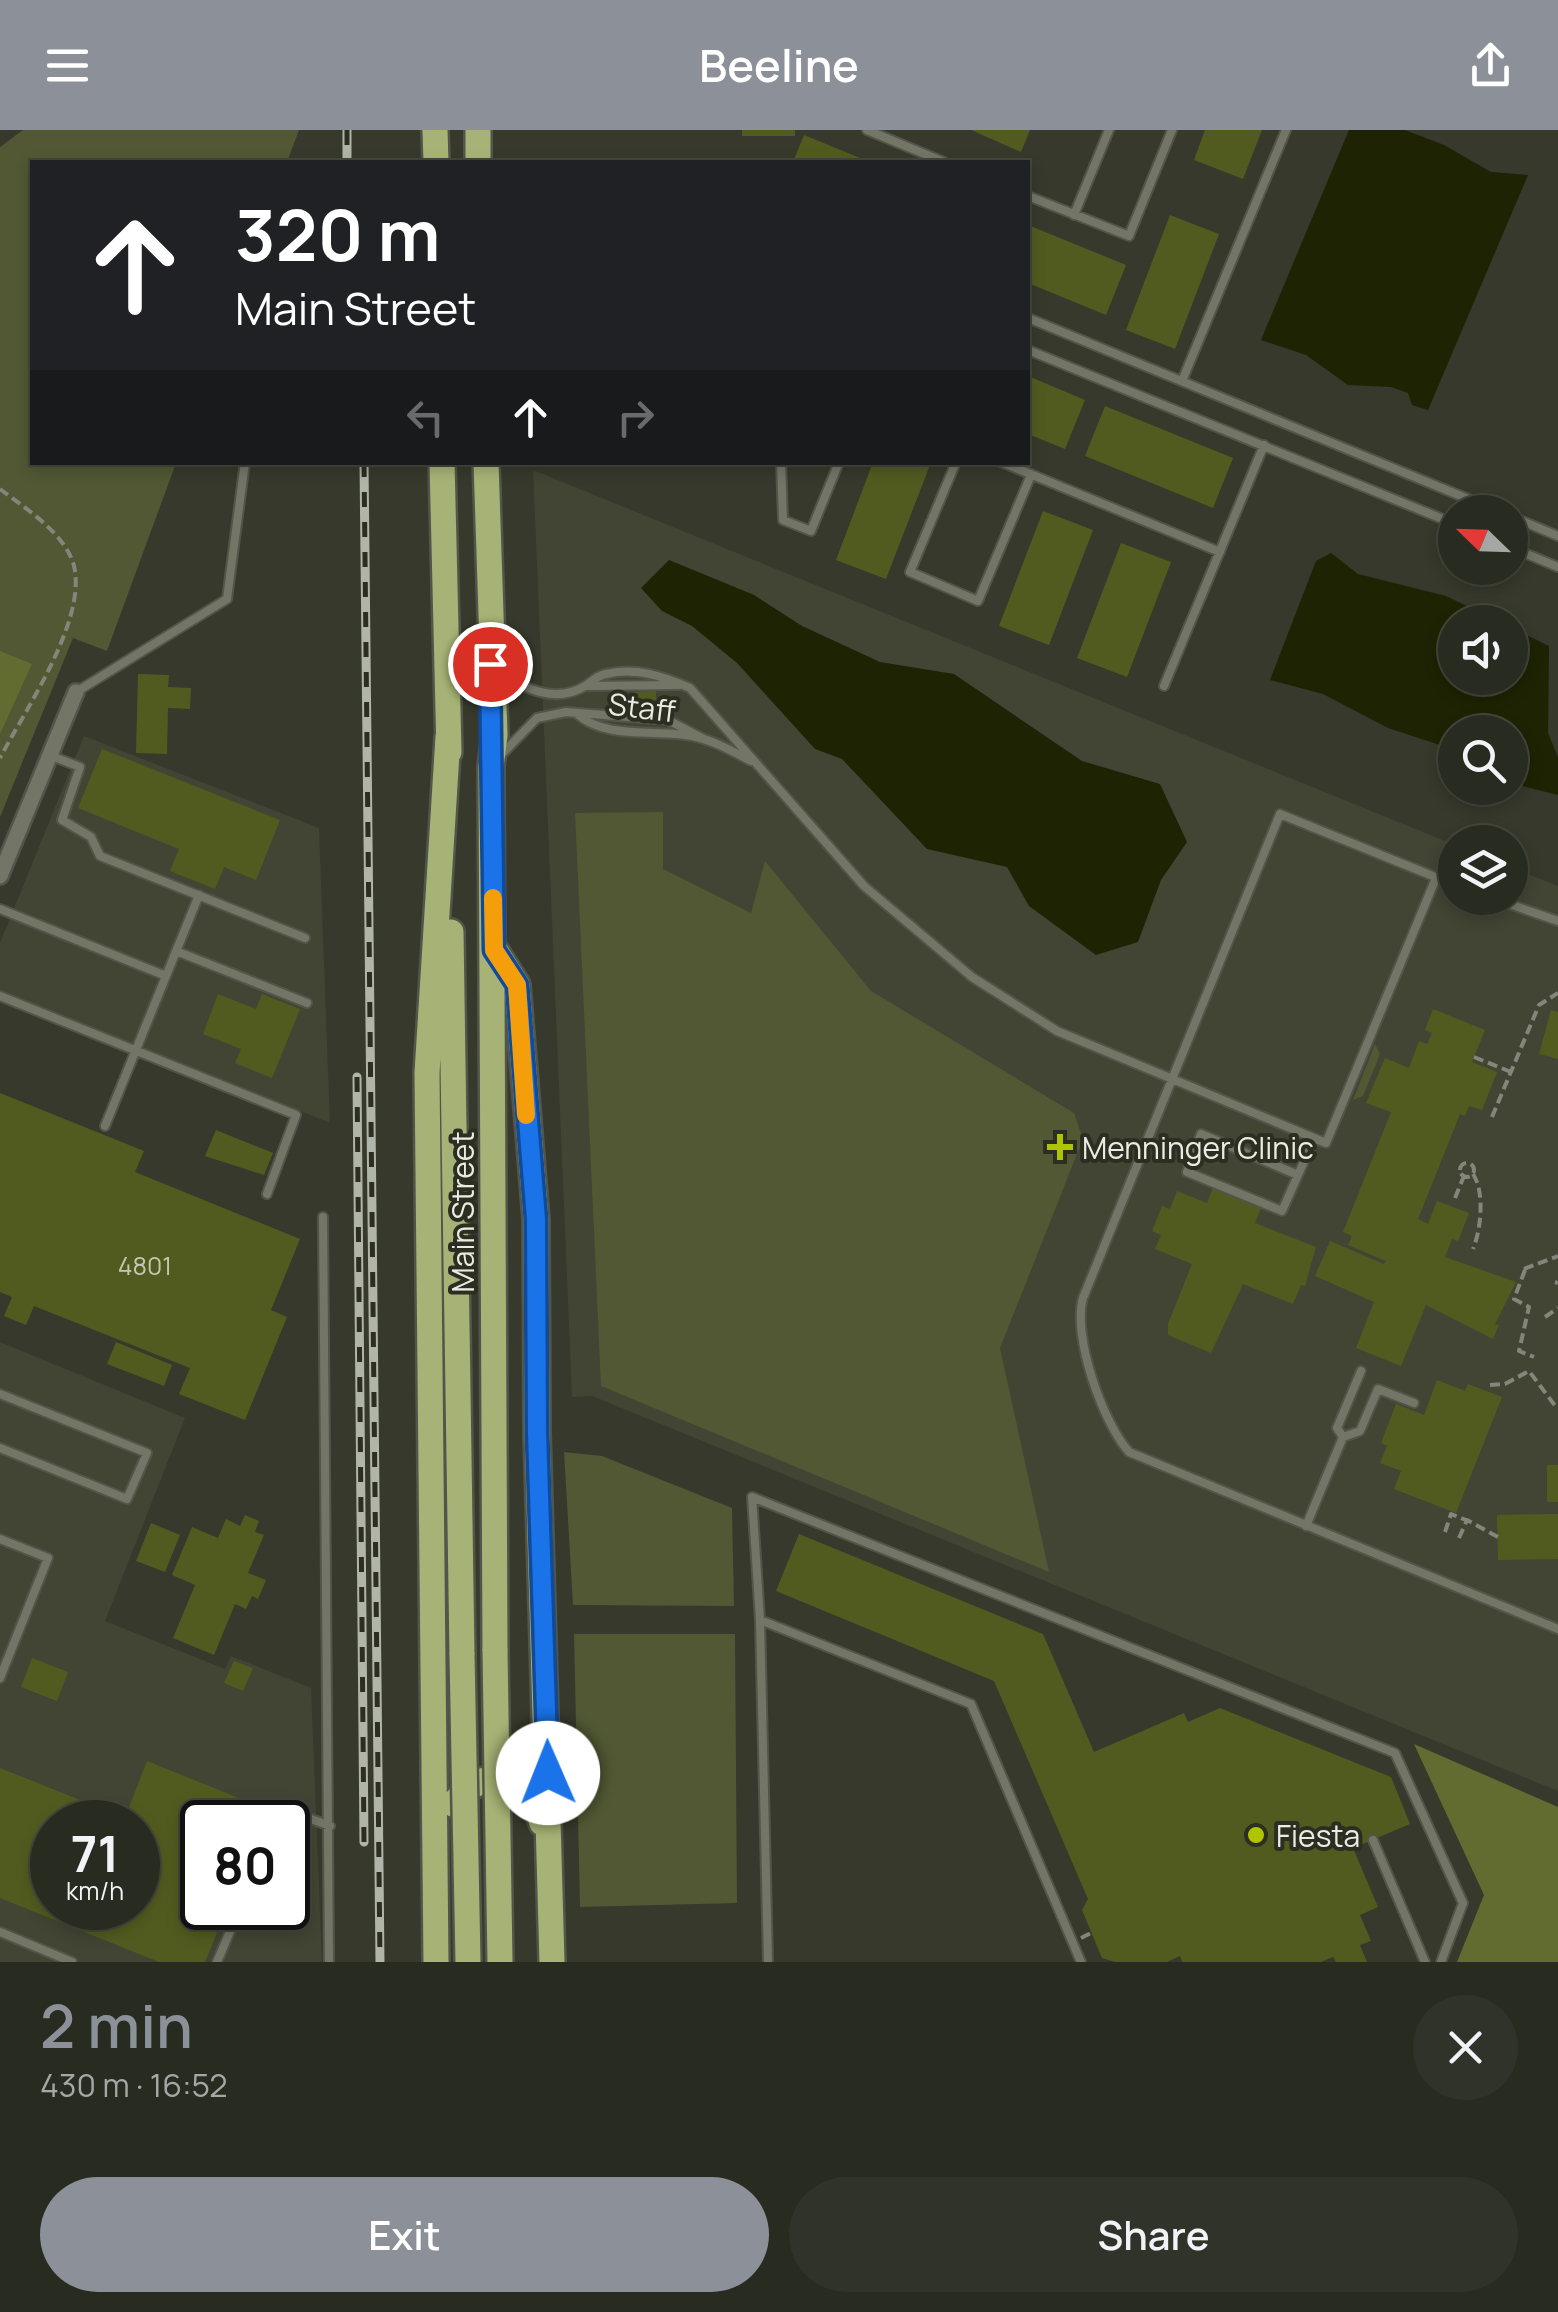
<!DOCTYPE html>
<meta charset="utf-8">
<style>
body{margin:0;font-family:Manrope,sans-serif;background:#303329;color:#f1f3f6;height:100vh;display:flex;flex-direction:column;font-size:38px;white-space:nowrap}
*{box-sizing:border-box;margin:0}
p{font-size:32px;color:#a5a7a5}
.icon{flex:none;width:55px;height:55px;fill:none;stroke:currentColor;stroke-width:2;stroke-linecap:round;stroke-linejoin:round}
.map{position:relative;height:1832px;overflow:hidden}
.panel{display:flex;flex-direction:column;background:#282b20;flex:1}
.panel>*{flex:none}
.hud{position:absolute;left:30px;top:30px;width:1000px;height:305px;border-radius:0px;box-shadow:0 5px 15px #0003,0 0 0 2px #44473e;background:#202124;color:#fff;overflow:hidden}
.needle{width:65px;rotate:293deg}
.tools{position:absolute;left:1438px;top:365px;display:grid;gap:20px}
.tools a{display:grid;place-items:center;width:90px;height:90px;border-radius:50%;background:#282b20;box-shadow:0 5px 15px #0003,0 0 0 2px #44473e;font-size:50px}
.speed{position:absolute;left:30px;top:1670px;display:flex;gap:20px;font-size:50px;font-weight:700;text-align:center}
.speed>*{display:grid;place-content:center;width:130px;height:130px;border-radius:50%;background:#282b20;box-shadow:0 5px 15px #0003,0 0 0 2px #44473e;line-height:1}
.speed small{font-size:25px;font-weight:400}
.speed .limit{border:5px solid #111;border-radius:15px;background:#fff;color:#111}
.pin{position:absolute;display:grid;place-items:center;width:85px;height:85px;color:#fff;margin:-42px;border:5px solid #fff;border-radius:50%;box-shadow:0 2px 10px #0007}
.me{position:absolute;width:110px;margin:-55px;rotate:359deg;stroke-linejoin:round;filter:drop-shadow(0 0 8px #0008)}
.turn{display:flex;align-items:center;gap:35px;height:210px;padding:0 40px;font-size:45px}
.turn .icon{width:130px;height:130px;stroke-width:2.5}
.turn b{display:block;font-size:70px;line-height:85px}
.lanes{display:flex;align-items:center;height:95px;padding:0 40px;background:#0003;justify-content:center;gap:50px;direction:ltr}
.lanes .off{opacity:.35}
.round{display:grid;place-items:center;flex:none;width:105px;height:105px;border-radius:52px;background:#303329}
.headline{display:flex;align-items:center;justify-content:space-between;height:170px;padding:0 40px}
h1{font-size:60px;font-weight:600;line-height:75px;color:#8c9099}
.action{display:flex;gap:20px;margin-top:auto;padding:20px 40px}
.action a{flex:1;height:115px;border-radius:60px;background:#8c9099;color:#fff;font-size:40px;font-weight:600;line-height:115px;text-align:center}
.action a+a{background:#303329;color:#f1f3f6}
header{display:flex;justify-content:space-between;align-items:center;height:130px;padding:0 40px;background:#8c9099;color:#fff;font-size:45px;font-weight:600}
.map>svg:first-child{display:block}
.built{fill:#424533;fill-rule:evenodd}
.green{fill:#515833}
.forest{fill:#636c30}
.water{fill:#1e2303}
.building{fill:#525b1f;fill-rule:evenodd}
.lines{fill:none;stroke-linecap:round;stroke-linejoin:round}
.service-casing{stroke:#525549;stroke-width:12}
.minor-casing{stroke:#525549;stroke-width:20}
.trunk-casing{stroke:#525549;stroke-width:30}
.path{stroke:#83867a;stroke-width:4;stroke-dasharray:10 5;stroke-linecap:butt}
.service{stroke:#737667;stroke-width:8}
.minor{stroke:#737667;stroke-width:15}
.trunk{stroke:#a7b376;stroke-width:25}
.rail-casing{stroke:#b1b4a9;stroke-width:9}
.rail{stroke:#2c2e22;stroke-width:5;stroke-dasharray:15;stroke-linecap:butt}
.trunk-bridge-casing{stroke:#525549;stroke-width:30;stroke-linecap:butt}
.trunk-bridge{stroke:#a7b376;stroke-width:25}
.route-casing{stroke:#114b97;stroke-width:25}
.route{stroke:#1a73e8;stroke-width:18}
.slow{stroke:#f59e0b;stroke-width:18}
.poi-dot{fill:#b0c501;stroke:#2c2e22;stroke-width:4}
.labels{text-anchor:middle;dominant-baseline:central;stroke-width:8;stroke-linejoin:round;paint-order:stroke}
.number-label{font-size:25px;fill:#c4c8b2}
.street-label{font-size:30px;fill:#eaece3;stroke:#2c2e22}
.poi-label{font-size:30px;fill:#eaece3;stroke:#2c2e22;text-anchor:start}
</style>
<header><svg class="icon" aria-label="menu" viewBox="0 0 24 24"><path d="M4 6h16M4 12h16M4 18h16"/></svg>Beeline<svg class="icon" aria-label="share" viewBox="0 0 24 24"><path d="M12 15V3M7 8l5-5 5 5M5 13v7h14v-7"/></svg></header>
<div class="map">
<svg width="1558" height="1832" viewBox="0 0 1558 1832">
<rect width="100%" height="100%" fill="#36392b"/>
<path class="built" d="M533,340L1455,715V768H1510V737L1558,756V1661L592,1266L572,1267Z
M84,606L319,698L330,993L0,860V813Z
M0,1212L185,1288L105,1491L225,1539L231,1526L311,1558L322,1832H0ZM52,1692H138V1778H52ZM202,1692H288V1778H202Z"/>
<path class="green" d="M23,0H299L287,32H32V332L176,333L107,521L73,508L0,687V17Z
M663,682V739L751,783L765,731L871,861L1074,983L1083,1009L1000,1218L1049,1442L601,1256L575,683Z
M1375,914L1380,924L1363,966L1353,970Z
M564,1322L602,1326L732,1378L734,1476L573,1475Z
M574,1504H735L737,1773L580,1777Z"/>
<path class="forest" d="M0,521L32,534L0,604Z
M1414,1614L1558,1677V1832H1457L1484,1765Z"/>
<path class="water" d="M1349,0H1405L1444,15L1491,42L1528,45L1428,280L1412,275L1408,263L1391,257L1348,255L1306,225L1261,210Z
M1331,423L1358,444L1446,466L1500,492H1455V548H1510V497L1549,516L1548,603L1558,627V665L1510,653V602H1455V620L1388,598L1323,564L1270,550L1316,431Z
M669,430L754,465L802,496L880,532L954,544L1082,631L1160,654L1187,712L1161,750L1138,812L1096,825L1029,776L1007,737L927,719L842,629L815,619L737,533L692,496L662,481L641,458Z"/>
<path class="building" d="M742,0H795V6H742Z
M971,0H1030L1021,22Z
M1205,0H1262L1243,49L1194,30Z
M804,5L870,32H793Z
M1170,85L1219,104L1175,219L1126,200Z
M1028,95L1126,135L1106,185L1028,153Z
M1028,246L1085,270L1065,319L1028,304Z
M1105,276L1233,328L1213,378L1085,326Z
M873,332L930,335L886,449L836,430Z
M1043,381L1093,400L1049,515L999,496Z
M1121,413L1171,432L1127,547L1077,528Z
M138,544L169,545L168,557L191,558L190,579L168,578L167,624L136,623Z
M656,561V581L631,582V562Z
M102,619L280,690L256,750L224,737L215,759L170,741L179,719L78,678Z
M218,864L256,879L262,864L300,879L272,948L235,933L241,919L203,904Z
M1433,879L1485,900L1472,932L1497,942L1482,980L1469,976L1465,986L1460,984L1418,1089L1428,1094L1437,1071L1469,1083L1458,1111L1452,1109L1445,1127L1516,1152L1495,1194L1499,1195L1493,1209L1426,1175L1401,1236L1356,1218L1374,1172L1315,1146L1330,1111L1384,1134L1386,1131L1348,1115L1352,1106L1343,1102L1391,982L1366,973L1385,928L1409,938L1419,911L1427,914L1432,903L1425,900Z
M1551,880L1558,882V929L1539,924Z
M0,963L144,1021L135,1042L300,1109L271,1180L287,1187L245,1290L179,1264L190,1238L34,1176L26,1195L4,1186L12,1167L0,1162Z
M216,1000L273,1023L264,1045L205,1026Z
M1217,1048L1265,1068L1255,1093L1316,1117L1305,1156L1301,1155L1293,1174L1243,1154L1211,1223L1168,1205V1194L1192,1134L1155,1119L1161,1105L1152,1101L1162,1076L1170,1079L1177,1061L1207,1073Z
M116,1212L172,1235L164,1256L107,1234Z
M1437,1250L1465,1261L1468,1254L1502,1267L1456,1383L1394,1359L1401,1341L1380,1333L1387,1316L1381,1313L1396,1274L1424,1285Z
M1547,1335H1558V1372H1547Z
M1558,1384V1429L1498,1430L1497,1385Z
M245,1385L259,1391L255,1402L264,1405L248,1443L266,1450L258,1469L252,1466L246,1479L235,1474L214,1525L173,1508L195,1455L172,1445L192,1397L218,1408L226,1389L240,1396Z
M151,1393L180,1405L165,1442L136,1431Z
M799,1404L1043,1504L1094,1622L1184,1583L1188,1592L1220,1578L1391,1647L1410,1694L1353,1718L1378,1777L1360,1785L1371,1811L1360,1815L1367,1832H1336L1333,1827L1321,1832H1182L1180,1826L1167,1832H1115L1102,1828L1082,1780L1088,1769L994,1551L776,1461Z
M32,1528L68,1542L57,1571L21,1557Z
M234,1531L253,1538L243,1561L224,1553Z
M147,1631L266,1679L261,1692H202V1778H227L205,1832H159L0,1768V1638L125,1688ZM52,1692H138V1778H52Z"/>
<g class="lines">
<g class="service-casing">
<path id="service" d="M867,0L944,32
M1028,66L1129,106L1172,0
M1074,85L1109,0
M1028,188L1500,382
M1028,220L1455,394
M1182,251L1286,0
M781,332L783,390L811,401L839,332
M956,332L910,442L978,471L1031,345
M1001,332L1220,422
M1510,386L1558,406
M1510,417L1558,437
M498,540C522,559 556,574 585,556C593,551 596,546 606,544C635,537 663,546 690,558L864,756L972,847L1057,901L1326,1013L1436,748
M585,556L679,555
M1164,556L1264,315
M76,562L227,469L245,332
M577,584C606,610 657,599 692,606C713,610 732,621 751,631
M49,625L80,637L62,690L91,707L100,726L305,808
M500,626L537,588L566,582L668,590L704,609
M1455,755L1280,684L1083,1168C1072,1206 1103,1293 1129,1322L1558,1499
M1492,768L1558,791
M0,779L166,846
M176,821L307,873
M0,866L296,985L267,1064
M105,996L199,765
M1298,1045L1201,1004L1187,1042L1282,1081L1314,1009
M323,1087L329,1832
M0,1264L147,1323L127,1369L0,1318
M1343,1307L1337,1298L1361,1241
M1306,1396L1343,1307L1360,1301L1378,1259L1414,1273
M0,1409L48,1428L0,1548
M760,1490L971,1574L1081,1832
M274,1692L281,1678L330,1696
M1373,1710L1425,1832
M0,1802L72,1832
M217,1832L240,1778
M768,1832L760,1490L752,1367L1395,1623L1463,1773L1441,1832"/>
</g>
<g class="minor-casing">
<path id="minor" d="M0,746L76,562"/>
</g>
<g class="trunk-casing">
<path id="trunk" d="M435,0L436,32
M478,0V32
M442,332L449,622
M486,332L495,605L491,637L495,1521
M451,802L462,1525
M495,820L517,855L536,1089L537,1301L552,1832
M453,1674C490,1632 526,1641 542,1693
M436,1832L427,943L448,607"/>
</g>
<path class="path" d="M0,359C25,378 66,404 74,436C87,491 25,580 0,628
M1474,927L1511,942
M1492,987L1539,875L1558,863
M1460 1040a7 7 0 1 1 14 0a7 7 0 1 1-14 0Z
M1473,1044C1485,1062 1481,1100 1473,1119
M1455,1068L1464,1046
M1524,1139L1558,1126
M1525,1140L1514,1169L1529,1177L1519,1221L1534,1227
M1555,1152L1558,1153
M1545,1187L1558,1178
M1490,1255L1505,1254L1529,1241L1556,1277
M1445,1402L1451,1384L1466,1390
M1459,1408L1467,1390L1498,1407
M1081,1808L1093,1802"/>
<use href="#service" class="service"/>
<use href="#minor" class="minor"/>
<use href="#trunk" class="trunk"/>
<g class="rail-casing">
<path id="rail" d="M347,0V32
M364,332L380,1832
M357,947L364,1712"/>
</g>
<use href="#rail" class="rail"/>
<g class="trunk-bridge-casing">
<path id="trunk-bridge" d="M495,1521L500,1832
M462,1525L468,1832"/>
</g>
<use href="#trunk-bridge" class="trunk-bridge"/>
</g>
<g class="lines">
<g class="route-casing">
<path id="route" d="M490,534L494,820L517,855L536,1089L537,1302L548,1643"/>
</g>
<use href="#route" class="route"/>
<path class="slow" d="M493,768L494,820L517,855L526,985"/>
</g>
<g class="poi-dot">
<path d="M1055 1002h10v10h10v10h-10v10h-10v-10h-10v-10h10z"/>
<circle cx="1256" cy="1705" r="10"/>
</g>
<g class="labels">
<g class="number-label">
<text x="145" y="1135">4801</text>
</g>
<g class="street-label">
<text transform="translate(642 577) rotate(7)">Staff</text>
<text transform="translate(462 1082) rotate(-90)">Main Street</text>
</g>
<g class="poi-label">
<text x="1082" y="1017">Menninger Clinic</text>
<text x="1276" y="1705">Fiesta</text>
</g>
</g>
</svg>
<div class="tools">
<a><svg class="needle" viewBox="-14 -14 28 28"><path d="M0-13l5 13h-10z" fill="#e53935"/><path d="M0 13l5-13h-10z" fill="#a5a7a5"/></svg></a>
<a><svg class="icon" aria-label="sound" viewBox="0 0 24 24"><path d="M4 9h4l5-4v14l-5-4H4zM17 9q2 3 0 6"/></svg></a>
<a><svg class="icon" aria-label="search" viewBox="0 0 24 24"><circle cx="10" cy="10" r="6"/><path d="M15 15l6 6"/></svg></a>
<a><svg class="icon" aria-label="layers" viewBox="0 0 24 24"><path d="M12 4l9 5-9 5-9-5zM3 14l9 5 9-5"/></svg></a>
</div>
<div class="speed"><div>71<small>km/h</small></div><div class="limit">80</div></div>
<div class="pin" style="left:490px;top:534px;background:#d93025"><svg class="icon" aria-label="arrive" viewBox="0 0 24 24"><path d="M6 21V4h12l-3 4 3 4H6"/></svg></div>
<svg class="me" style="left:548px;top:1643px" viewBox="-20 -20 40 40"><circle r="19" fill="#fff"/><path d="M0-13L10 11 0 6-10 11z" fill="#1a73e8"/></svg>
<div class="hud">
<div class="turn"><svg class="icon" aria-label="ahead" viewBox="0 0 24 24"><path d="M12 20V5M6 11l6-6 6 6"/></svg><div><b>320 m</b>Main Street</div></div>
<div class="lanes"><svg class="icon off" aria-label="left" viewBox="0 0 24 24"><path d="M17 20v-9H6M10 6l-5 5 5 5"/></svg><svg class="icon" aria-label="ahead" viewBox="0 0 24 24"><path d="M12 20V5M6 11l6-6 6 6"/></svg><svg class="icon off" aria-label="right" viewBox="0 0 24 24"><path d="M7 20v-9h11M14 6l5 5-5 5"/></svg></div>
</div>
</div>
<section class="panel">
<div class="headline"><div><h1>2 min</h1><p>430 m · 16:52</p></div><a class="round"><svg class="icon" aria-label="close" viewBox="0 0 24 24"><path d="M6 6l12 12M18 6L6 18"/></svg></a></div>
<div class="action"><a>Exit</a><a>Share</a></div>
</section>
